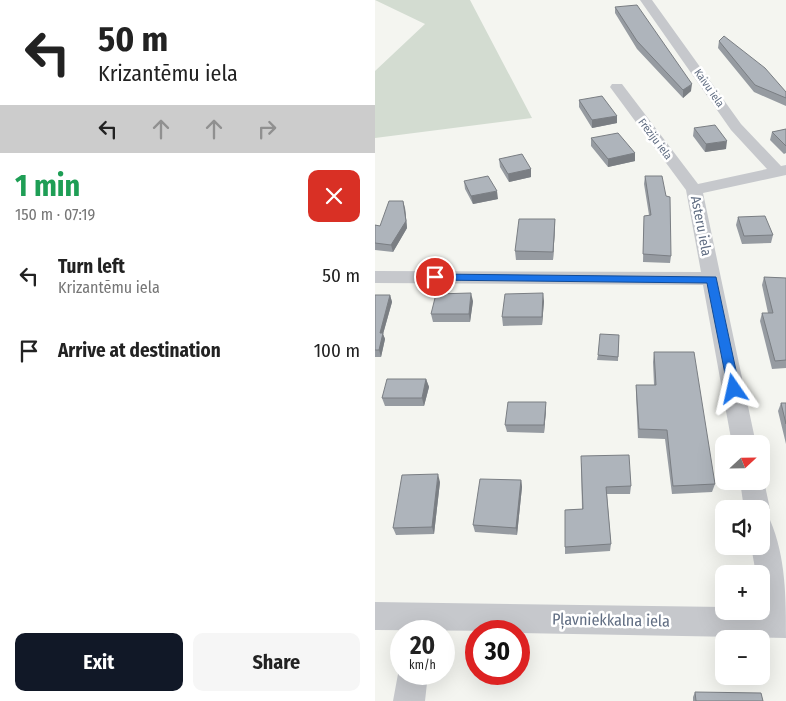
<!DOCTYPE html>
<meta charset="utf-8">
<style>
body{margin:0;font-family:"Fira Sans Condensed",sans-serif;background:#f6f6f6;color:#222;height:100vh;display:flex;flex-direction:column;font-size:19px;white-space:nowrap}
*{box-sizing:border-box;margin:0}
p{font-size:16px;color:#767676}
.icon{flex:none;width:28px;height:28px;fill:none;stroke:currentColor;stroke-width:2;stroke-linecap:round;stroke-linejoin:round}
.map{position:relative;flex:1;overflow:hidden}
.panel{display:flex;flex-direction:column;background:#fff;width:375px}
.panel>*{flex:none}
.hud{background:#fff;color:#222;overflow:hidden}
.needle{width:32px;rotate:68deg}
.buttons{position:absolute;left:340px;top:435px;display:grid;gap:10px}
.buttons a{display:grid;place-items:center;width:55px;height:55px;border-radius:10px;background:#fff;box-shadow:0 5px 20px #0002;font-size:25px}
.speed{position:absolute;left:15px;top:620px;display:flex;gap:10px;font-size:25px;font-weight:700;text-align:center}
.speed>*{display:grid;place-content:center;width:65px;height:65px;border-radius:50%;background:#fff;box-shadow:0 5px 20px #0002;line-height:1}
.speed small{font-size:12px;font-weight:400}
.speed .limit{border:8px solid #d22;background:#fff;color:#111}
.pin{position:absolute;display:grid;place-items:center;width:42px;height:42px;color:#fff;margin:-21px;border:2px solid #fff;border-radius:50%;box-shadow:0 1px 5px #0007}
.me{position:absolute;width:55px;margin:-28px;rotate:349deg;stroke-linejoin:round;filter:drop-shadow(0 0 4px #0008)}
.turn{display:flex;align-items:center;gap:18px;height:105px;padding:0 15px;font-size:22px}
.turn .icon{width:65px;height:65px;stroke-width:2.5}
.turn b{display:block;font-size:35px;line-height:42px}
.lanes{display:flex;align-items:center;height:48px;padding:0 15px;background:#0003;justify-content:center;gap:25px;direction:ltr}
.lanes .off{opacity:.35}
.round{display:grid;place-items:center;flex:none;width:52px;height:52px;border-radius:10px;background:#f6f6f6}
.summary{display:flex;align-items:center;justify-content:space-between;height:85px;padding:0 15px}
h1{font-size:30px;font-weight:700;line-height:38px;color:#1e9e55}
.action{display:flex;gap:10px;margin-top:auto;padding:10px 15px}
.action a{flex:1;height:58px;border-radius:10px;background:#111827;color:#fff;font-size:20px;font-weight:700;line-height:58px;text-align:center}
.action a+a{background:#f6f6f6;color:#222}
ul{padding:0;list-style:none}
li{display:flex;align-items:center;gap:15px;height:75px;padding:0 15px}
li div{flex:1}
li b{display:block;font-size:19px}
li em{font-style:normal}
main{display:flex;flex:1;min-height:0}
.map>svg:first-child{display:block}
.green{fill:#d3dcd1}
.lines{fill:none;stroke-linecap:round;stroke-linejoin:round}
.street{fill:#c6c8cc;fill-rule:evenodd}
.wall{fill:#969ba1}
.shaded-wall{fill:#7a7e83}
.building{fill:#aeb4bb;stroke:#7a7e83}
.route{fill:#1a73e8;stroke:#114b97}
.labels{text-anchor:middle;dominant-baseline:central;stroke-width:5;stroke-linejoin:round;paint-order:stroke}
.far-street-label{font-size:11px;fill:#616e83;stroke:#fff}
.street-label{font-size:14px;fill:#616e83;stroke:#fff}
.near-street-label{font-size:16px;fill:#616e83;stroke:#fff}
</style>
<main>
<section class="panel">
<div class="hud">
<div class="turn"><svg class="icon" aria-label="left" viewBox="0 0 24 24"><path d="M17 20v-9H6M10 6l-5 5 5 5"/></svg><div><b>50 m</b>Krizantēmu iela</div></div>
<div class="lanes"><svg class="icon" aria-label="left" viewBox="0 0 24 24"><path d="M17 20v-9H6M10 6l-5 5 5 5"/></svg><svg class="icon off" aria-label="ahead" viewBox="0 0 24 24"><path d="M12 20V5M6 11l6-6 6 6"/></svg><svg class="icon off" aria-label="ahead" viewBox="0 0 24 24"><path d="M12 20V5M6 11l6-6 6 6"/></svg><svg class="icon off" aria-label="right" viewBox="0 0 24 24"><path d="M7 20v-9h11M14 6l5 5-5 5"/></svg></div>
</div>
<div class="summary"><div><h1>1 min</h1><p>150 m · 07:19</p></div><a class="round" style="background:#d93025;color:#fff"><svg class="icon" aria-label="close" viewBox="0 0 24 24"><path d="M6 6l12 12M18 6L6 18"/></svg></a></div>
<ul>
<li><svg class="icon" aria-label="left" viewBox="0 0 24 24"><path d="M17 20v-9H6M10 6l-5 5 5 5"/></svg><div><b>Turn left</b><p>Krizantēmu iela</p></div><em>50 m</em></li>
<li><svg class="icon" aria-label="arrive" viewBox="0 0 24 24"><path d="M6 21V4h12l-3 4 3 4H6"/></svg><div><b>Arrive at destination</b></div><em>100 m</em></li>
</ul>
<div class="action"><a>Exit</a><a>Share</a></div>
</section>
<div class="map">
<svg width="411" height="701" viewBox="0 0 411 701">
<rect width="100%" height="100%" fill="#f4f5f0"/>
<path class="green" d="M0,0H95L157,118L0,138V71L50,24Z"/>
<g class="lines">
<path class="street" d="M265,0H277L366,124L406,166L411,165V175L328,193L381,444H357L328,285L0,283V271L326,272L311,190L235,87L237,84H247L323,184L392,169L356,130Z
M386,474L389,481L395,509L389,518L395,520C411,557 411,598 411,638L144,633V631L0,630V602L349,607V611H386V574H381L376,546H386V509H369L365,481H386Z
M26,666V674H53L50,701H18L23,674Z"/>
</g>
<path class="wall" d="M240,7L316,91L308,98L262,49L240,13Z
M344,41L411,92V106L379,92L343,48Z
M204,100L242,116V123L217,128L204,107Z
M319,128L351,149L330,152L318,136Z
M411,129V153L409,154L395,140L397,132Z
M216,138L260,153V161L233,167L216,146Z
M124,159L156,169V177L134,182L125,167Z
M270,176L296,256L295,263L268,262L269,216L274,215L269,184Z
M89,181L123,199L98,204L90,189Z
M30,208L32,228L18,252L0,250V225L5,226Z
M363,217L398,235L396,243L367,244L361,225Z
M180,219V227L178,260H141L140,251Z
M389,277L411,278V368L397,369L385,321L387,313H393L387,285Z
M0,295H15L17,302L8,334L10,339L6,357H0Z
M98,301L95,322H58L56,314Z
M169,301L167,325L128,326L127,317Z
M244,335L243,361L222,360L223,355Z
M279,352L340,484L337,492L297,494L290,439L263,438L261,395V385H279L278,362Z
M51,379L54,387L49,406H10L7,398Z
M406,403H411V444L403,411Z
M171,410L169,433L132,432L130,425Z
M206,463L256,486L255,494H232L236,544L235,551L190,554V510L207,509Z
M146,480L147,487L142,535L100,532L98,525Z
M65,482L59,534L21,535L18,528Z
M320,692L388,701H318V697Z"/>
<path class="shaded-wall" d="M317,84L316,91L308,98V90Z
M242,116V123L217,128V120Z
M352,141L351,149L330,152L331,144Z
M260,153V161L233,167V159Z
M156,169V177L134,182L133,174Z
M122,191L123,199L98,204L96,196Z
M28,201L30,208L32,228L18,252L16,245Z
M180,219V227L178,260V252Z
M96,293L98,301L95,322L94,314Z
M168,293L169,301L167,325V317Z
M15,295L17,302L8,334L10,339L6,357L4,350L5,333Z
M51,379L54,387L49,406L47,398Z
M171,402V410L169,433V425Z
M63,474L65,482L59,534L57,527Z
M146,480L147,487L142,535L141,528Z"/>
<path class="building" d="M262,5L317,84L308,90L262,41L240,7Z
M349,36L390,68L411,92V98L380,85L344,41Z
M227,96L242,116L217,120L204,100Z
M340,125L352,141L331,144L319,128Z
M411,129V146L397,132Z
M243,133L260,153L233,159L216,138Z
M147,154L156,169L133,174L124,159Z
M113,176L122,191L96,196L89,181Z
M270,176H287L291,196L295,197L296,256L268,254L269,216L276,215Z
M14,201H28L31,221L16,245L0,243V225L5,226Z
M390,216L398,235L369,236L363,217Z
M144,219H180L178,252L140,251Z
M389,277L411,278V360L400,361L387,313H398Z
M96,293L94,314H56L61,294Z
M168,293L167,317H127L130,294Z
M0,295H15L5,333H8L4,350H0Z
M225,334L244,335L243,357L223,355Z
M279,352H319L340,484L298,486L292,430L264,429L261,385H281Z
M12,379H51L47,398H7Z
M133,402H171L169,425H130Z
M406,403H411V424Z
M254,455L256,486L231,487L236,544L190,547V510L208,509L206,456Z
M63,474L57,527L18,528L27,475Z
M105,479L146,480L141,528L98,525Z
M320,692L386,693L388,701H321Z"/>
<path class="route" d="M60,274L341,277L365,389L363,392H354L353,389L332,283L56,280L54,277Z"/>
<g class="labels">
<g class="far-street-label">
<text transform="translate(334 88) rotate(55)">Kaivu iela</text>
<text transform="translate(280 139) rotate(53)">Frēziju iela</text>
</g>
<g class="street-label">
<text transform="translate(326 226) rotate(79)">Asteru iela</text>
</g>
<g class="near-street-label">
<text transform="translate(236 620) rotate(1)">Pļavniekkalna iela</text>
</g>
</g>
</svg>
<div class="buttons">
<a><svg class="needle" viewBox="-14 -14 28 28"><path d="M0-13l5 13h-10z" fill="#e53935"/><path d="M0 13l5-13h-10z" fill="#767676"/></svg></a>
<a><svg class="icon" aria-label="sound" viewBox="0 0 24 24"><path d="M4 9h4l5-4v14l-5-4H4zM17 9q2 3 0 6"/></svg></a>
<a>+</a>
<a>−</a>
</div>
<div class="speed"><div>20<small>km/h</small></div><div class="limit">30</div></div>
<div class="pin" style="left:60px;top:277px;background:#d93025"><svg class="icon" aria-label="arrive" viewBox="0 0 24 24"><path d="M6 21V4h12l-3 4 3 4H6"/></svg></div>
<svg class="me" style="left:359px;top:389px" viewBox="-20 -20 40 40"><path d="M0-17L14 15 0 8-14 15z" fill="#1a73e8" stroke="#fff" stroke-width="4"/></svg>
</div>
</main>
